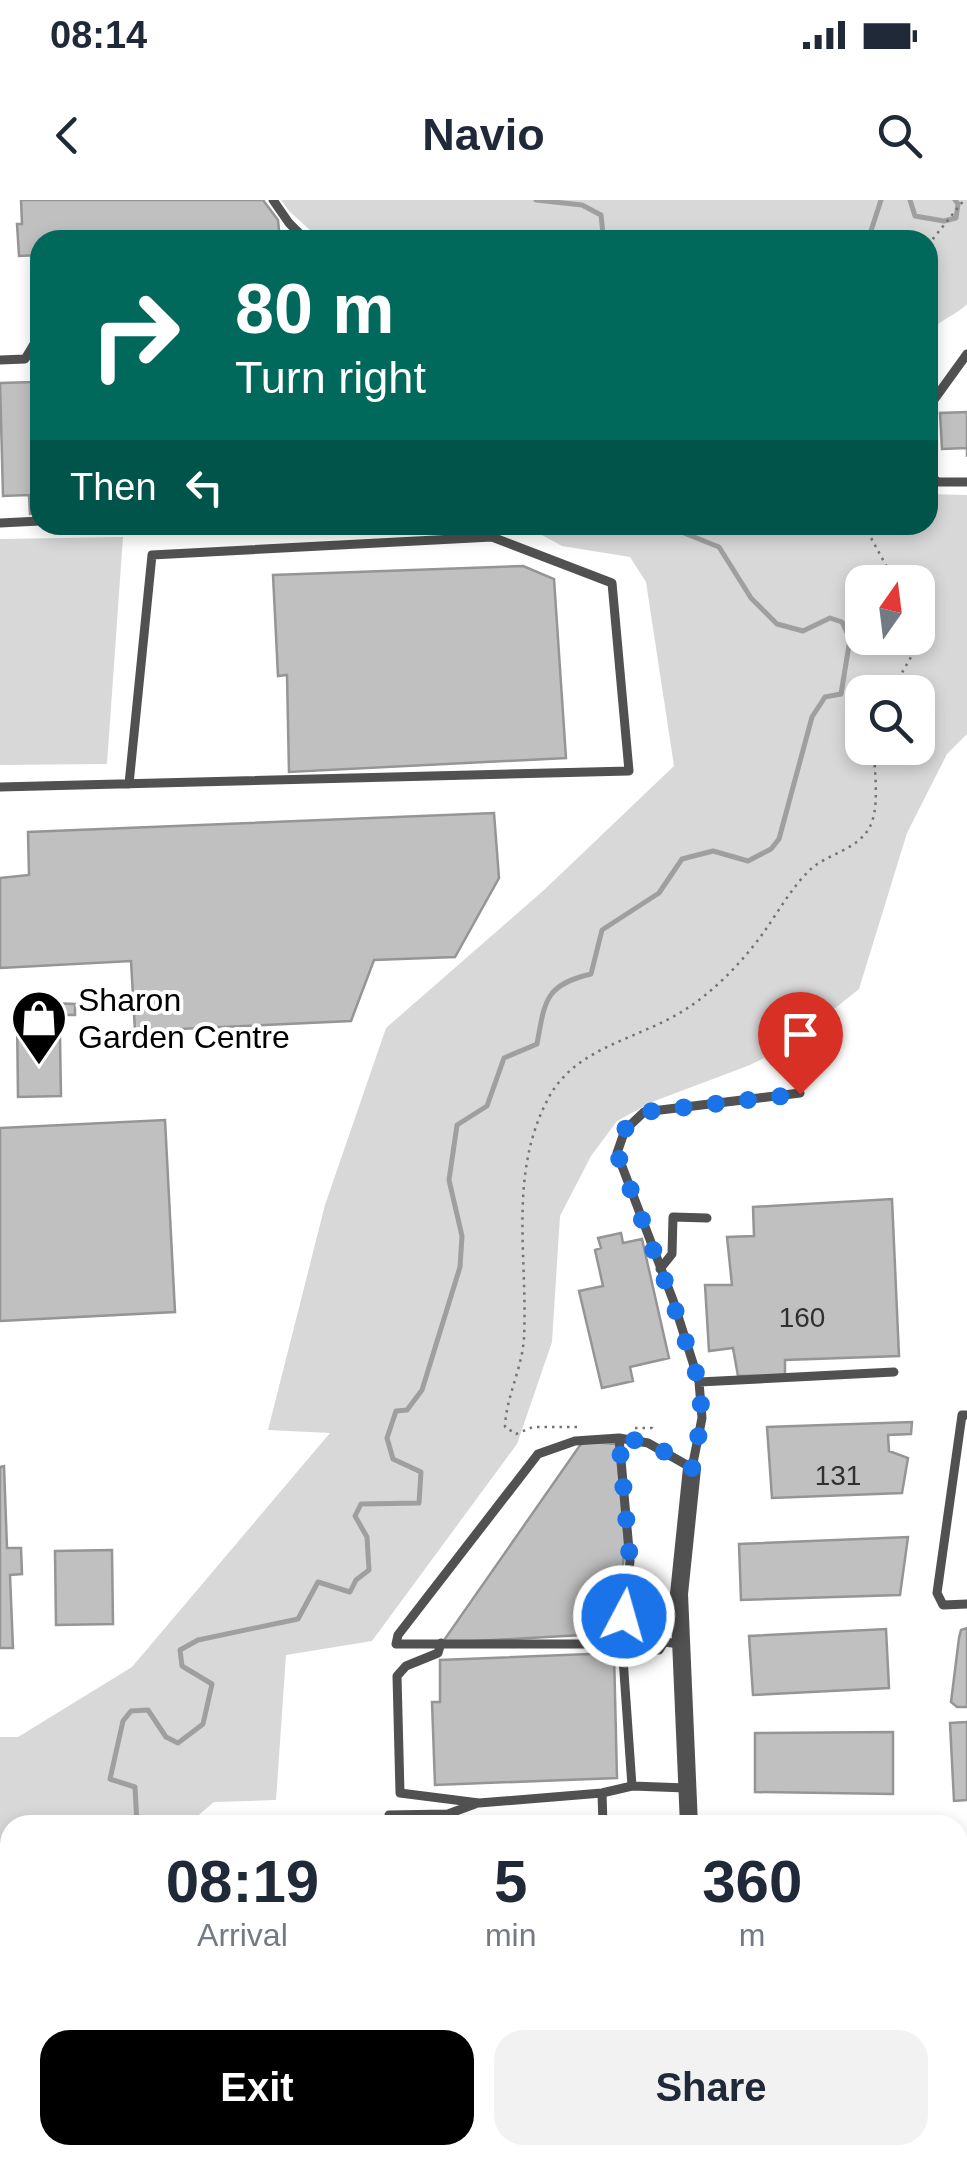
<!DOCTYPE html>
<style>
body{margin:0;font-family:Helvetica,sans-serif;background:#f2f2f3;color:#1f2937;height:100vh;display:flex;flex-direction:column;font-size:38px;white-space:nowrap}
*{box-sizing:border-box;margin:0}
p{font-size:32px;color:#747a83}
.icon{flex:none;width:55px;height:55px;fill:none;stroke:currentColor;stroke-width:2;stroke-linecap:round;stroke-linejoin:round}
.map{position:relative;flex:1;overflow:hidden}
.drawer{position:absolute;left:0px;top:1615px;width:968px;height:350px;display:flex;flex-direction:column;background:#fff;border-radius:30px 30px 0 0;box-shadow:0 5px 15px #0003}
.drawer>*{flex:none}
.top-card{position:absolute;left:30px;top:30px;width:908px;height:305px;border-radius:30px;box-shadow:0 5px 15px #0003;background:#00695c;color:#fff;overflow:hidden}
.needle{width:65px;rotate:14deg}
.fabs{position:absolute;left:845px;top:365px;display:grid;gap:20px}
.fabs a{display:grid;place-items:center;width:90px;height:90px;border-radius:20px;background:#fff;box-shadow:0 5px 15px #0003;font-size:50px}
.pin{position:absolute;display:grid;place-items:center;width:85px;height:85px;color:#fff;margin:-102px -42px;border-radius:50% 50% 50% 0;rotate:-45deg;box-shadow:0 0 10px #0007}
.pin .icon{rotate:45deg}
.me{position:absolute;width:110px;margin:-55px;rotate:6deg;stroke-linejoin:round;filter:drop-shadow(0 0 8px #0008)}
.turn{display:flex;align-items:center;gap:35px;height:210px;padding:0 40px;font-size:45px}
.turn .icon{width:130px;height:130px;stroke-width:2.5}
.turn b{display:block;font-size:70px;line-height:85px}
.then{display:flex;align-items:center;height:95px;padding:0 40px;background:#0003;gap:20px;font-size:38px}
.eta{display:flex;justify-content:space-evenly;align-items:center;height:170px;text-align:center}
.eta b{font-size:60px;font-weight:600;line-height:70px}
.action{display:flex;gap:20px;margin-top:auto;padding:20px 40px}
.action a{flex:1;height:115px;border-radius:30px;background:#000;color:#fff;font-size:40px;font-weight:600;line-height:115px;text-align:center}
.action a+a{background:#f2f2f3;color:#1f2937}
.status{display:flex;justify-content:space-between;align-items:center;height:70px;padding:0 50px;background:#fff;direction:ltr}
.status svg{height:28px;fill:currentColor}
header{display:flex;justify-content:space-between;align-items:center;height:130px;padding:0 40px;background:#fff;font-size:45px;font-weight:600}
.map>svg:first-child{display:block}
.green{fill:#d8d8d8;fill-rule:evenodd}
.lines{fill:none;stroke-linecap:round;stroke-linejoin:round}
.stream{stroke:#9f9f9f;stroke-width:5}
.river{stroke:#9f9f9f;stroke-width:28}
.building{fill:#c0c0c0;stroke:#959595;stroke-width:2.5}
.path{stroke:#737373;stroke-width:2.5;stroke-dasharray:2.5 5;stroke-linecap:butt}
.service{stroke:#515151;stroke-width:9}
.minor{stroke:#515151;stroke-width:18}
.route{stroke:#1a73e8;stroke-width:18;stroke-dasharray:0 32.4}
.labels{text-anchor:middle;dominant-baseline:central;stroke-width:8;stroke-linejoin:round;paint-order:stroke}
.number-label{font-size:28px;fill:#303030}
.poi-label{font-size:32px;fill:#000;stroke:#fff;text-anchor:start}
</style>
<div class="status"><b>08:14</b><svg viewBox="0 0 49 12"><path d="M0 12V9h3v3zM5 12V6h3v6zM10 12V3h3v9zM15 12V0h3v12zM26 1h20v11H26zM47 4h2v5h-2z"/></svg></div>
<header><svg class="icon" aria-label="back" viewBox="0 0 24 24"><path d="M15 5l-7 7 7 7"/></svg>Navio<svg class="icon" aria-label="search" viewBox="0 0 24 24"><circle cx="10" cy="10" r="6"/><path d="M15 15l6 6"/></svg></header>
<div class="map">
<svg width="967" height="1965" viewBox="0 0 967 1965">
<rect width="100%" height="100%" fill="#fff"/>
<path class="green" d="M281,0H967V104C956,116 935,121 928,135V40H321L289,11Z
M928,294L967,295V534L947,554L907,633L859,789L788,846L750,865L652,902L617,921L591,956L560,1016L552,1142L517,1244L372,1441L286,1455L276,1600L214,1602L187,1625H10V1911L0,1871V1537H18L132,1467L330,1233L268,1230L325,1005L386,828L544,690L674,566L646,382L630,357L562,346L524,325H928ZM862,382H918V438H862ZM918,492V548H862V492Z
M123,337L107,564L0,565V339Z
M16,1955H249L254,1965H15Z"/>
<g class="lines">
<path class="stream" d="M536,0L582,5L601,15L603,34L598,40
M910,0L915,16L944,21L956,18L958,4L955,0
M868,40L881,0
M137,1625L135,1587L110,1579L123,1521L131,1511L148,1510L166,1537L178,1543L203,1524L212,1484L182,1466L180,1450L198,1440L298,1419L318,1382L350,1392L356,1380L369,1370L367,1337L355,1316L361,1304L419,1303L421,1272L393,1259L387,1238L396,1211L407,1210L422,1190L460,1067L462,1036L449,980L457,925L487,906L504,858L537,844C545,800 545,785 591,774L602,730L659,693L682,659L713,651L748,661L771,649L779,639L812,517L825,497L841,494L850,439L842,422L830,418L803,431L777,424L751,398L719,347L684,333L686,325
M0,1688L10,1684"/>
<path class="river" d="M141,1955V1959L149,1965"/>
</g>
<path class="building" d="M21,0H263L278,20L280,40H40V55L19,56L17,24H22Z
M37,173L40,174V314H30L29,295L3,296L0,183L33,182Z
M967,212V257V248L942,249L940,213Z
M523,366L554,379L566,558L289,572L287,475L278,476L273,375Z
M494,613L499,678L455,757L374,760L351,821L135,831L131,761L0,768V678L29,675L28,632Z
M50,803L75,804V815H50Z
M34,814V817H46V838H60L61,896L18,897L17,815Z
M165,920L175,1112L0,1121V928Z
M892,999L899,1156L785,1160V1175L738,1176L733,1148L709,1151L705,1085H732L727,1037L754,1036L753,1007Z
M621,1033L623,1043L642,1039L669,1158L630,1167L633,1181L602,1188L579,1091L603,1086L595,1050L601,1048L598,1038Z
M912,1222L911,1234L888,1235L889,1251L908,1258L902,1293L772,1298L767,1227Z
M583,1241L616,1244L625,1343L617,1433L442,1443Z
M4,1266L7,1348H21L22,1374L10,1375L13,1448H0V1267Z
M908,1337L900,1395L741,1400L739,1344Z
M112,1350L113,1424L56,1425L55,1351Z
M967,1428V1507H957L951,1502L959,1438L961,1430Z
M886,1429L889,1488L753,1495L749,1436Z
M614,1453L617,1578L435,1585L432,1502H440V1460Z
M967,1522V1600L954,1601L950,1523Z
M893,1532V1594L755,1592V1533Z
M590,1618L591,1625H445Z
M967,1876V1925L958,1926V1877Z
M361,1955H636L637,1965H361Z
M766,1955H893V1965H767Z"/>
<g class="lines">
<path class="path" d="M928,45L964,0
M864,325L895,382
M891,492L911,457V438
M577,1227H533L516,1234L505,1227C506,1197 522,1169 524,1138C528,1058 508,974 548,899C575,846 641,839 686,809C716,790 745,759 766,729C780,709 794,684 812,668C829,654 856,649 868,630C881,610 874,571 874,548
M635,1228H652L654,1233"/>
<path class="service" d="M273,0L289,23L306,40
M0,160L25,159L40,134
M928,208L967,154
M928,275L938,282H967
M0,323L40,321
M0,587L629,571L612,383L492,337L152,355L129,584
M660,1069L672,1054L673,1017L707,1018
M699,1182L673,1100L617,953L625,930L644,912L800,893
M967,1215H962L937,1393L943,1405L967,1404
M619,1238L648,1243L692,1268L702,1218L699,1182L894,1172
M441,1443L438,1453L406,1466L397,1476L400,1593L479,1603L602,1593L632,1586L686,1588
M628,1444L635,1435H657L664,1442L680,1444
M632,1586L622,1444L630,1361L619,1238L575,1241L538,1254L398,1435L396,1444H628L634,1451L659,1450L664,1442
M602,1593L603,1625
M389,1625V1615L448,1614L475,1604
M229,1955L231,1965
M648,1955V1965
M347,1965L348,1955"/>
<path class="minor" d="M689,1625L679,1394L692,1268
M958,1815L967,1813
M703,1955V1965"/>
</g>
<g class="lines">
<path class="route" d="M624,1416L630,1360L619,1238L648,1242L692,1268L702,1218L699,1182L672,1100L617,953L624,930L644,912L800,894"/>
</g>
<defs>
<g id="shop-pin" transform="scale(2.875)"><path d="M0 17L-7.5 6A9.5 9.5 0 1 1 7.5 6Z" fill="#000" stroke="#fff"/><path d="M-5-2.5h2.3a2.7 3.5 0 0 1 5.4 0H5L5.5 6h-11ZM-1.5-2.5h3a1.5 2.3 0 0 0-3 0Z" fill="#fff"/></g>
</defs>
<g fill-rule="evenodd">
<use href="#shop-pin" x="39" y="818"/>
</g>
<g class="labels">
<g class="number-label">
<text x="802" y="1117">160</text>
<text x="838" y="1275">131</text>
</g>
<g class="poi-label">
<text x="78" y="800">Sharon<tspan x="78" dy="37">Garden Centre</tspan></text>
</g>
</g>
</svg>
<div class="fabs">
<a><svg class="needle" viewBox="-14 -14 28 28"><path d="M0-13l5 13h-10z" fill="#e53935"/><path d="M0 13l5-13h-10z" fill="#747a83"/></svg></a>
<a><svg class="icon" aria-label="search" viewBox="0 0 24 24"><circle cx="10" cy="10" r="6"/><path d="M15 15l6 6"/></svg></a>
</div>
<div class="pin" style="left:800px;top:894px;background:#d93025"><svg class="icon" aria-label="arrive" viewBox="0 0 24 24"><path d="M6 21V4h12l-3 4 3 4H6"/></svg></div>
<svg class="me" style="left:624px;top:1416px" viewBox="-20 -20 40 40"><circle r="17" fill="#1a73e8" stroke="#fff" stroke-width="3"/><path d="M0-11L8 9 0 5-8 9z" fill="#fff"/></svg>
<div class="top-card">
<div class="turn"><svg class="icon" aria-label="right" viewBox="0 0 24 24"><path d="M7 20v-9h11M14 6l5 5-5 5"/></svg><div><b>80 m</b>Turn right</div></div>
<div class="then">Then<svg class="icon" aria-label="left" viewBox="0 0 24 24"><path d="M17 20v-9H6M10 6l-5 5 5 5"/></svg></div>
</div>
<section class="drawer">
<div class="eta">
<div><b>08:19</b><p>Arrival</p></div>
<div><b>5</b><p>min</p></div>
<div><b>360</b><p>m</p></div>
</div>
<div class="action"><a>Exit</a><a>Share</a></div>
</section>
</div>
